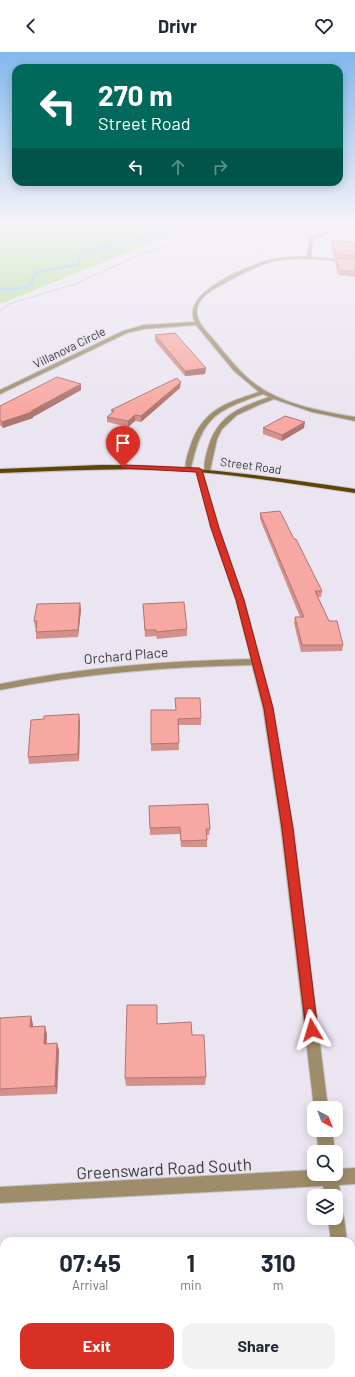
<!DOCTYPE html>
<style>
body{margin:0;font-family:Barlow,sans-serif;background:#f2f2f3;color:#1f2937;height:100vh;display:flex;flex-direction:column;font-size:15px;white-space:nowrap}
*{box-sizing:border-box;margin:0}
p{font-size:13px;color:#747a83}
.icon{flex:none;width:22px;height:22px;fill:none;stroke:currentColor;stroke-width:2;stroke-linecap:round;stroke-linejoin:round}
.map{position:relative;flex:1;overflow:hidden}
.side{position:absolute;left:0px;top:1185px;width:355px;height:140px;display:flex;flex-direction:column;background:#fff;border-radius:12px 12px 0 0;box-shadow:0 2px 10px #0003}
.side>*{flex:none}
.top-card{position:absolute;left:12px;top:12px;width:331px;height:122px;border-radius:12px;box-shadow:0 2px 10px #0003;background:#00695c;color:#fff;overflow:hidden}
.needle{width:26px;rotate:138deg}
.fabs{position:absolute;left:307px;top:1049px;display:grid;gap:8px}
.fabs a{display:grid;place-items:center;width:36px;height:36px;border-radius:8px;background:#fff;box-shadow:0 2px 10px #0003;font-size:20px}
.pin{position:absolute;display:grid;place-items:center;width:34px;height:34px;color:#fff;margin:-41px -17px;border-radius:50% 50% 50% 0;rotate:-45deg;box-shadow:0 0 4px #0007}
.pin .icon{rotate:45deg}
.me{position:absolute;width:44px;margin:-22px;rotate:353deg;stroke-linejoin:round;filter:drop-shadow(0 0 3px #0008)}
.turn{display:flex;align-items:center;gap:14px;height:84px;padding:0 20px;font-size:18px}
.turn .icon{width:52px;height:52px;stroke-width:2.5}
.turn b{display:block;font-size:28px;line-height:34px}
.lanes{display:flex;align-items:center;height:38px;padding:0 20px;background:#0003;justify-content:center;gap:20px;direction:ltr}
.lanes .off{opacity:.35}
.eta{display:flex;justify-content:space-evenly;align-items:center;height:68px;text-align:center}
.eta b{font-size:24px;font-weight:700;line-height:28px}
.action{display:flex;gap:8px;margin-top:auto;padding:8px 20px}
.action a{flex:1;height:46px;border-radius:12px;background:#d93025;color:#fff;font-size:16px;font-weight:700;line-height:46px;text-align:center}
.action a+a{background:#f2f2f3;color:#1f2937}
header{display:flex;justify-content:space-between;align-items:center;height:52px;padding:0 20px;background:#fff;font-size:18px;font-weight:700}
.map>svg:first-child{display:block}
.green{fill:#aede8f}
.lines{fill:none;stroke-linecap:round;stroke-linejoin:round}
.stream{stroke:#8abef5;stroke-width:2.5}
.minor-casing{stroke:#c7c3cc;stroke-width:2}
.major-casing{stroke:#c7c3cc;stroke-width:2}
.path{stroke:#928f96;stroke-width:1;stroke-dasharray:1 1;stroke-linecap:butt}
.minor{fill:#9e8d6a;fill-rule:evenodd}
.major{fill:#5c4402;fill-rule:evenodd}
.wall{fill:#d5908b}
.shaded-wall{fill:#ae7671}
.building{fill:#f8a8a2;stroke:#ae7671}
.route{fill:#d93025;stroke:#8d1f18}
.labels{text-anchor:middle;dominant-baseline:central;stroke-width:3.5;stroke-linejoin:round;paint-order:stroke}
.far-street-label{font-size:12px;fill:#3c3a3e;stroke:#eae5f0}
.street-label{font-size:14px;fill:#3c3a3e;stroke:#eae5f0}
.near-street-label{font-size:17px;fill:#3c3a3e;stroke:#eae5f0}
</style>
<header><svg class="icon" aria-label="back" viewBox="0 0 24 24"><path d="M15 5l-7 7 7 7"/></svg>Drivr<svg class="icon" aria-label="heart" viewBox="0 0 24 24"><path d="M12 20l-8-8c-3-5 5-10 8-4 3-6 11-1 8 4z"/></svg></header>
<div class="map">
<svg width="355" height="1325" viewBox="0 0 355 1325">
<rect width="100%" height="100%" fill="#eae5f0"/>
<path class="green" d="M0,174H193L0,252Z"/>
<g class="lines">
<path class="stream" d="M0,237H17L32,233L31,229L37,220L79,212L80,201L82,199L139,188L163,174"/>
<g class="minor-casing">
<path id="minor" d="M330,179L331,181L313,187L311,205L355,209V211C328,208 297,203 270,210C254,215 238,224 223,232C213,237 200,244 197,256C195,269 206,279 213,287C225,301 236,316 250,328C279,352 319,359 355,365V369L312,360L274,347L261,352L237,363L222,377L217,387L210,419L205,420C203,414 206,403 208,396C218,363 238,356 269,345L263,342C215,359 202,365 191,417L186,418C184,412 188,401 190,395C202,358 225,351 259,340L234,319L196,273L144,277L127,281L0,342V338L123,279L144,273L195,270C179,240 252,212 273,207C284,205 296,204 307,205L310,185Z
M199,416L202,418L219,476L244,548L273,656L293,776L328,1056H314L281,776L263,656L252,613C167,615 83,621 0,638V632C83,615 166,609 251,607L236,548L211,476L196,418Z
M316,1078H332L335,1100H319Z
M355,1116V1132L339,1133L341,1144L339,1150L336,1151V1144H325L323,1134L0,1151V1135L314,1118V1122H336V1117Z
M336,1158L342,1160L344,1166L347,1189H331L328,1166H336Z
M351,1257L355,1259V1302L351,1300Z"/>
</g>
<g class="major-casing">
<path id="major" d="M101,413C187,412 270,425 355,437V441C299,433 243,423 186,419C124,415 62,419 0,421V417Z"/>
</g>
<path class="path" d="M214,175L242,184L261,200
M0,259L9,252L75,232L146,200L190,187L217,174"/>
<use href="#minor" class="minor"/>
<use href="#major" class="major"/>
</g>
<path class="wall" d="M332,189L355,190V225L338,223L335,210L336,206H334L332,194Z
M155,283L206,316L205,322L185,324L155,289Z
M81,332V338L33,365V366L3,376L0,373V354Z
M180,336L141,370L135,369L128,375L107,370V365L112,361L111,358Z
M263,376H304L282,389L263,382Z
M260,461L294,487L322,539L321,545H318L329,569L343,593L342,599L301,600L294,571L295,565H300L260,467Z
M80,551L81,558L78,585L36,587V576H35L34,569Z
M143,552L187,577V584L157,587L156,584L145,585Z
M175,646L201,666V673H178L179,698L151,699V658H176Z
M44,667L80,669L79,709L29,712L28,705Z
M149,754L210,777L209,783H207V795H181L180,782L150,783Z
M31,964L33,973V975L47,982V992L57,991L59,999L57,1042L0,1044V966Z
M157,972L192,983L206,1025L205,1033L126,1034L125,1026Z"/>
<path class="shaded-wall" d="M206,316L205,322L185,324V319Z
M181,330L180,336L141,370V364Z
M81,332V338L33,365V366L3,376L2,370L31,359Z
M135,363V369L128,375V369Z
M305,370L304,376L282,389V383Z
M80,551L81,558L78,585V578Z
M79,662L80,669L79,709L78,702Z
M31,964L33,973L32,983L30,975Z
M45,974L47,982L46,1000L44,992Z
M57,991L59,999L57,1042L55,1034Z
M100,1321H105L102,1325H98Z"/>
<path class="building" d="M332,189L355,190V204L335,201Z
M336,206L355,208V220L339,218Z
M175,281L206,316L185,319L155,283Z
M57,325L81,332L31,359L32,360L2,370L0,368V354Z
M177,326L181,330L141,364L135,363L128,369L107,365L114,359L111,358Z
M285,364L305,370L282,383L263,376Z
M280,459L294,487H296L322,539H315L329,569H337L343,593H302L295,565H304L260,461Z
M184,550L187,577L156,580V578H145L143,552Z
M80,551L78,578L36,580L37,569H34L37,552Z
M175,646H200L201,666L178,667L179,691L151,692V658H176Z
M79,662L78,702L28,705L31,668L44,667V664Z
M208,752L210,777H206L207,788L181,789L180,775L150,776L149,754Z
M127,953H157V972L191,970L192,983H204L206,1025L125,1026Z
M31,964L30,975L45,974L44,992L57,991L55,1034L0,1037V966Z
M20,1321H100L98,1325H17Z"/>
<linearGradient id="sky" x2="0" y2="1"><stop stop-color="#82b8ed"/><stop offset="0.48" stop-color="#f6f3f8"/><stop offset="1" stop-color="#f6f3f8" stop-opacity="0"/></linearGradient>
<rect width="355" height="359" fill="url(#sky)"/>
<path class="route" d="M123,413L199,416L202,418L219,476L244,548L273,656L293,776L318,978L316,982L312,984L308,982L306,978L282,776L264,656L236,548L211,476L196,420L121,416L120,415Z"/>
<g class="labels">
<g class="far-street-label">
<text transform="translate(69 295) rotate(-26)">Villanova Circle</text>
<text transform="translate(251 413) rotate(8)">Street Road</text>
</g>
<g class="street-label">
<text transform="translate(126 603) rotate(-5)">Orchard Place</text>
</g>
<g class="near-street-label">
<text transform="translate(164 1116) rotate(-3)">Greensward Road South</text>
</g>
</g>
</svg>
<div class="fabs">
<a><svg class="needle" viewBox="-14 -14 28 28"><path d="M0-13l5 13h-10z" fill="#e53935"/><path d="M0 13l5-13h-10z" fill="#747a83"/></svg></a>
<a><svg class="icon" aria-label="search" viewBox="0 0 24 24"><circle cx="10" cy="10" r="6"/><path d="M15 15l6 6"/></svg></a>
<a><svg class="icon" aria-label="layers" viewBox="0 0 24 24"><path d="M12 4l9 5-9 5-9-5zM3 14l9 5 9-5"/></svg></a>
</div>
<div class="pin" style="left:123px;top:415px;background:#d93025"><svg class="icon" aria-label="arrive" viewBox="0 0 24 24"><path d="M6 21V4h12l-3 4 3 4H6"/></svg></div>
<svg class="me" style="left:312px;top:978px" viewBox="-20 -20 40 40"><path d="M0-17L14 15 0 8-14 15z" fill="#d93025" stroke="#fff" stroke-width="4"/></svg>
<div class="top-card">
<div class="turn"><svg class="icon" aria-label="left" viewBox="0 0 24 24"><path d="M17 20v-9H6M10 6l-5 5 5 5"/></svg><div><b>270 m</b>Street Road</div></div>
<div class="lanes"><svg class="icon" aria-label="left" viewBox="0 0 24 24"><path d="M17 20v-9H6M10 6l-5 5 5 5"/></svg><svg class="icon off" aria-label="ahead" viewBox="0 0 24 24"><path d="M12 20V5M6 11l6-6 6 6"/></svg><svg class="icon off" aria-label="right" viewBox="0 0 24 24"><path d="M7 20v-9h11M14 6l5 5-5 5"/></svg></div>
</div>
<section class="side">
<div class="eta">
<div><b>07:45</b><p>Arrival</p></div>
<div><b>1</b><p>min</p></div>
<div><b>310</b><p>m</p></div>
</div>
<div class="action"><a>Exit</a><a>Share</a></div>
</section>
</div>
